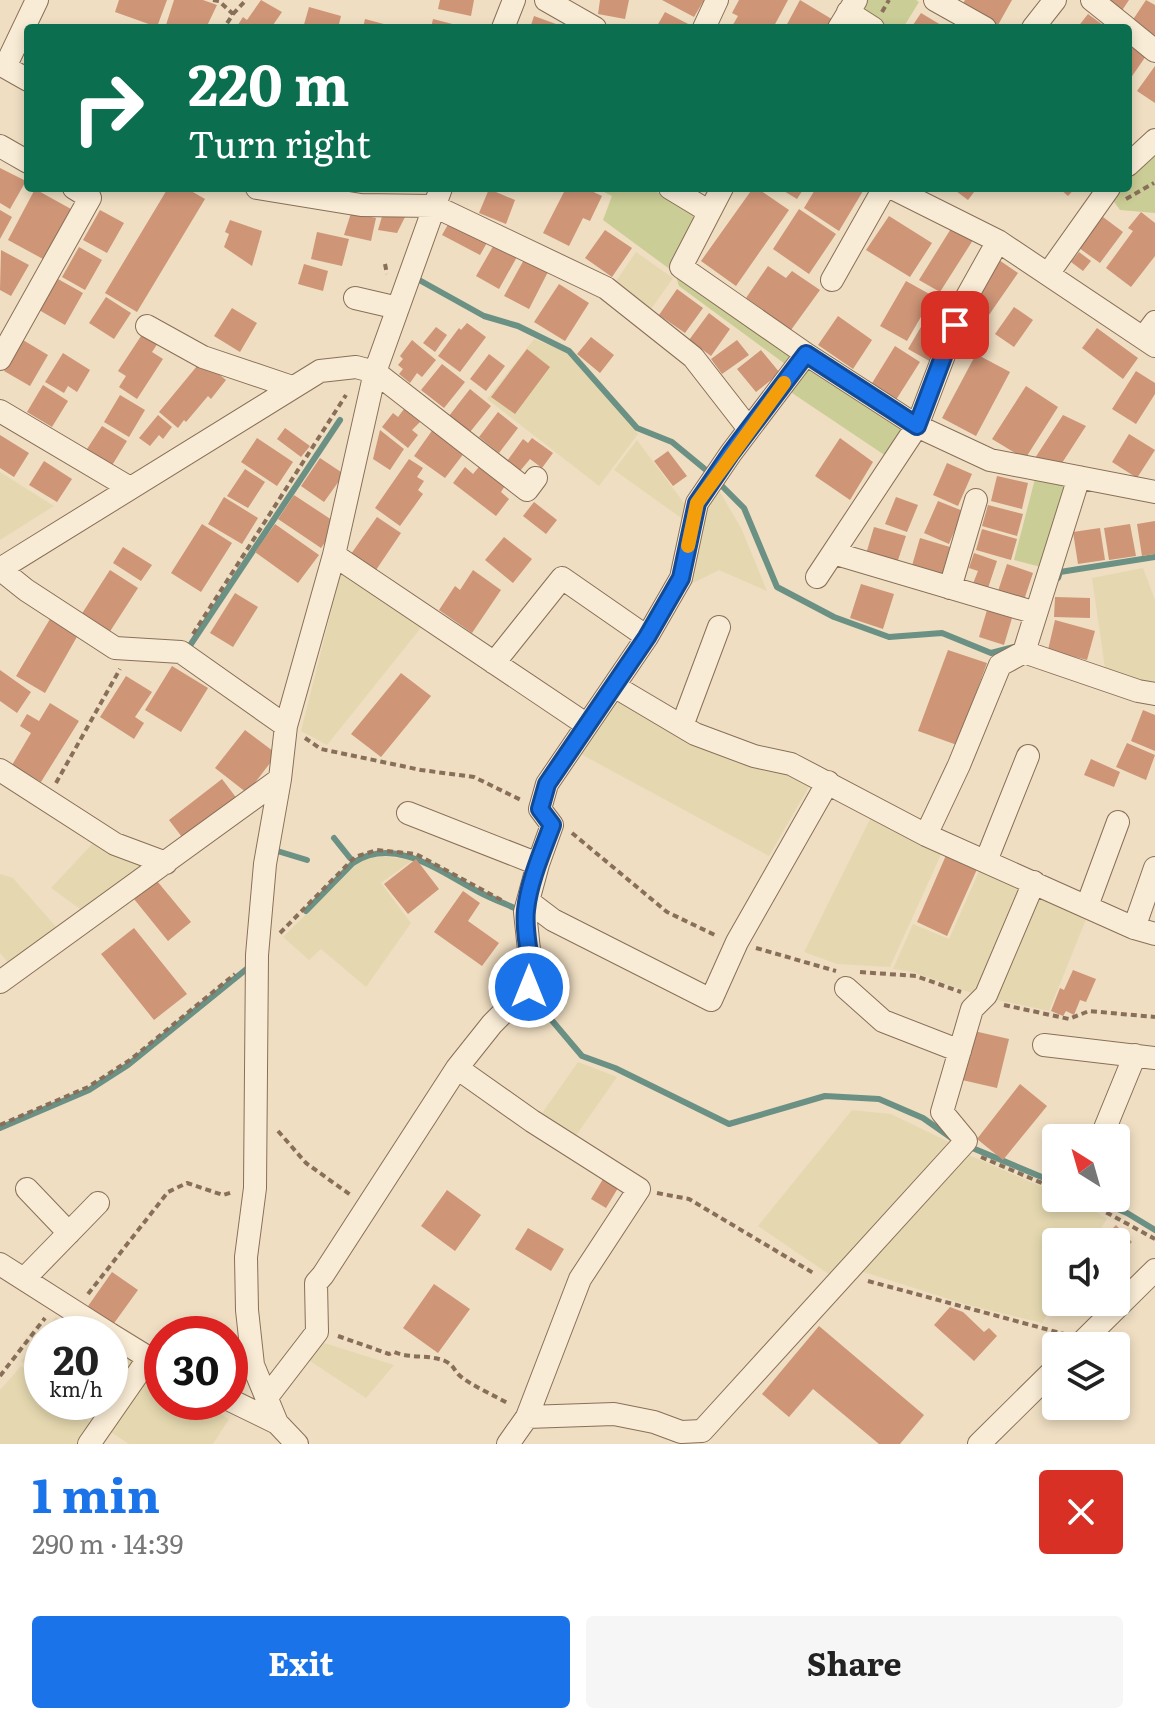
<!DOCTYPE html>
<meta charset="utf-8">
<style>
body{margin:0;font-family:Literata,serif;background:#f6f6f6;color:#222;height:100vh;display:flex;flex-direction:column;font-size:30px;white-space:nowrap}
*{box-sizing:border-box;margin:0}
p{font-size:26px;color:#767676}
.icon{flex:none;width:44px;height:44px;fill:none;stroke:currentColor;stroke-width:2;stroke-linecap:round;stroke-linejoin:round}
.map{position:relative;height:1444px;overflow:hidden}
.panel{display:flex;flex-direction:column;background:#fff;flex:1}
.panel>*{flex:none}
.top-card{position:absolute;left:24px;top:24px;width:1108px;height:168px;border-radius:8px;box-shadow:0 4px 12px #0003;background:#0b6e4f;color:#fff;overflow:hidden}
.needle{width:52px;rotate:323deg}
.fabs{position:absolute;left:1042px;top:1124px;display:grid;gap:16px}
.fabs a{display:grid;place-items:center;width:88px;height:88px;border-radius:8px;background:#fff;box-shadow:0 4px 12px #0003;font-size:40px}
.speed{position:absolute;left:24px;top:1316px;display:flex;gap:16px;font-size:40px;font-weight:700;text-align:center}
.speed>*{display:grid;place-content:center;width:104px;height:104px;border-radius:50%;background:#fff;box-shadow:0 4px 12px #0003;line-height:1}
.speed small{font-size:20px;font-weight:400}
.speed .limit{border:12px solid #d22;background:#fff;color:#111}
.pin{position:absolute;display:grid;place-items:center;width:68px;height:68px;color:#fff;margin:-34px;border-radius:16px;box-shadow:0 4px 12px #0006}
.me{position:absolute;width:88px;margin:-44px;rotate:0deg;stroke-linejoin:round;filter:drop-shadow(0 0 6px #0008)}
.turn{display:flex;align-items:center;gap:28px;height:168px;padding:0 32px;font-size:36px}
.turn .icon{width:104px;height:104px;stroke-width:2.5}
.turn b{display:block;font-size:56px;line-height:68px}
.round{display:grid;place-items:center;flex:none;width:84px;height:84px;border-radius:8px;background:#f6f6f6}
.overview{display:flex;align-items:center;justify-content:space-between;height:136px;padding:0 32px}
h1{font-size:48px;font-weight:700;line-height:60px;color:#1a73e8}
.button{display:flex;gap:16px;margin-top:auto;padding:16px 32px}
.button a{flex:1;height:92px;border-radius:8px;background:#1a73e8;color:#fff;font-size:32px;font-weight:700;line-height:92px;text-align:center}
.button a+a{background:#f6f6f6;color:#222}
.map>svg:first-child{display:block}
.farmland{fill:#e5d8b0}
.green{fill:#cbcd96}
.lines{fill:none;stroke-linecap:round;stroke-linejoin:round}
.stream{stroke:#6b9084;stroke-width:6}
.building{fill:#ce9577}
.minor-casing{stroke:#896f59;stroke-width:24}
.path{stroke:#896f59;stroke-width:4;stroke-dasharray:6 4;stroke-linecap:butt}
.minor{stroke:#f9ecd6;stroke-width:22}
.route-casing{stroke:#114b97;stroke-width:20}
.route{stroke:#1a73e8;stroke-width:14}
.slow{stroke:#f59e0b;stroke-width:14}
</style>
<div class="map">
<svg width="1155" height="1444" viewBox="0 0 1155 1444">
<rect width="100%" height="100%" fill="#efdec2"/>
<path class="farmland" d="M636,252L673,278L649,312L614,284Z
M534,339L566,352L638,434L599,486L487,399Z
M637,440L687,507L684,520L614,470Z
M0,472L54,506L0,540Z
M720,492L742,530L767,591L719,570L691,584L707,507Z
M342,568L424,624L327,745L301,731Z
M1143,568L1155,600V686L1106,675L1092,578Z
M616,695L786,768L811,783L769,856L579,753Z
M870,819L943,850L890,967L837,964L804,952Z
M95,841L153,864L83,911L51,888Z
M373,855L413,860L381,883L411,923L366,987L321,949L309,960L283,937L356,865Z
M981,867L1027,885L980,996L913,972L893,969L913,924L949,939Z
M0,874L13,878L58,929L9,964L0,953Z
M1036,888L1089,912L1049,1011L988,998Z
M578,1062L617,1077L575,1137L540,1116Z
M852,1110L891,1114L953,1144L833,1277L758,1226Z
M969,1155L1056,1193V1198H1067L1087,1206L1107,1219L1092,1242H1056V1300L1042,1323L964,1304L861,1271Z
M56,1317L86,1334H42Z
M42,1334V1378L21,1361Z
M321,1342L394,1365L366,1398L307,1359Z
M110,1348L136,1363L110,1399Z
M21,1366L42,1383V1402H65L92,1424L79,1444H0V1390Z
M147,1370L162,1379V1402H201L229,1419L213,1444H129L106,1429Z
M71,1402H108L94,1421Z"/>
<path class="green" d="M867,0H916L919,2L903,28H888L860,11Z
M1155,152V213L1120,210L1112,199L1121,188H1128L1129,176Z
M596,188H650L698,217L677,268L792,353L785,364L679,286L675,273L603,220L612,196Z
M809,361L910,428L889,458L789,391Z
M1036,475L1069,482L1041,567L1014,560Z"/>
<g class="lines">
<path class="stream" d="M421,281L484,316L518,326L569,351L637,428L672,442L706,470L744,508L777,587L834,617L889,637L942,633L991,653L1014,647
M1058,578L1060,572L1155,557
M189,647L340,420
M334,838L350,858
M274,850L307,860
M306,911L353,863C395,835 442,873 479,892C492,899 506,904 519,910
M538,982L549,1017L582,1056L615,1068L729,1124L825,1096L879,1099L923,1118L953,1139
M0,1128L89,1090L128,1065L249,967
M970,1147L1056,1183
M1092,1198L1127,1213L1155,1230"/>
</g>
<path class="building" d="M119,0H167L157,27L115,12Z
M174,0H203L217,5L206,28H176L166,25Z
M261,0L282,12L271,28H236L243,17L247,20Z
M440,0H474L471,16L438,9Z
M600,0H629L625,19L598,14Z
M662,0H704L694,17Z
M739,0H788L773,28H731L738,16L732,13Z
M800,0L835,21L831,28H785Z
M965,0H1012L998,25L962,5Z
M1103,0H1129L1121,12Z
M1146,0L1155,5V36L1132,21Z
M309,7L341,16L338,28H303Z
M665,12L696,28H651L653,24L657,26Z
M921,13L946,28H911Z
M1088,14L1107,28H1077Z
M534,16L556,24L555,28H530Z
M365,19L395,27V28H363Z
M433,19L464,27V28H431Z
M1128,43L1146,56L1128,82Z
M1155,66V103L1137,91Z
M0,168L26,181L10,209L0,203Z
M168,188H186L205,199L137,312L105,293Z
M566,188L571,191L572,188H585L602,196L590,221L583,218L569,246L543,233Z
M753,188H757L789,210L736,286L701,261Z
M779,188H804L797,199Z
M816,188H858L863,191L839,231L804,208Z
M952,188H977L968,200Z
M1059,188H1075L1068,196Z
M35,189L71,209L43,259L8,240Z
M489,189L515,200L506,224L479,213Z
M799,209L836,234L809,274L773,249Z
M0,210L12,217L0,239Z
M100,210L124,223L107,253L83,240Z
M1141,212L1155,223V256L1131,287L1106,268L1133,231L1128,228Z
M351,213L376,218L371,241L344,235Z
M383,213L406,215L397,233L378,230Z
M889,216L932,243L910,277L866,250Z
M1103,217L1123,232L1100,263L1079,248Z
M230,220L262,231L252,266L224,247L229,234L225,232Z
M450,221L488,241L480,255L442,235Z
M952,227L973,240L940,292L919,280Z
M605,230L632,248L612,277L585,258Z
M317,232L349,239L342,266L311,259Z
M495,243L518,255L499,289L476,276Z
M79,247L102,260L85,290L62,277Z
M1,250L29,265L11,296L0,290Z
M1079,252L1091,261L1083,271L1071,262Z
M526,256L550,268L529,309L504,296Z
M999,260L1018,273L982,325L964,313Z
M304,264L328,271L323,291L298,284Z
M768,266L786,278L792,271L820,290L791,330L746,298Z
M58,279L83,293L65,325L39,310Z
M906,281L933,296L907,341L880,326Z
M559,284L589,303L565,341L534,322Z
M677,289L703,308L685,333L659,315Z
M106,297L131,313L114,339L89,323Z
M935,303L951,312L935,340L944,345L933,363L908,349Z
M1014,307L1033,320L1014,347L995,334Z
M232,308L257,323L240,352L214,336Z
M709,313L730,329L711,356L689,340Z
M838,316L872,340L853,369L818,345Z
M467,323L486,337L460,372L438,356L459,328L461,330Z
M436,327L447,335L435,352L423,343Z
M1097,328L1138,358L1123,379L1082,348Z
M143,333L158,343L152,352L163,359L137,399L119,387L126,376L118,371Z
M591,337L614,355L600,373L577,354Z
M23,340L48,355L30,386L4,371Z
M412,340L436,360L422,377L417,373L410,383L399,374L403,369L398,365L403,359L400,356Z
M737,340L749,355L722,374L711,359Z
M895,346L920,362L894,403L869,388Z
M527,349L550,367L515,414L491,397Z
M761,350L780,373L756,392L737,369Z
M63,353L90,370L77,392L68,386L64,393L45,382Z
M489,354L505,366L486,391L470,379Z
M976,354L1010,372L976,436L942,418Z
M202,360L226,380L211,399L208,396L186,422L184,420L178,428L159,412Z
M442,364L465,382L444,408L421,390Z
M1136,371L1155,383V394L1136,424L1112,409Z
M43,385L68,401L52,427L27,412Z
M1026,386L1058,407L1025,459L992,439Z
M470,389L491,406L470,432L449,416Z
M120,395L145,410L129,437L104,422Z
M404,409L420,422L412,430L418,435L408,448L382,427L393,413L398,417Z
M498,412L518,428L499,453L479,437Z
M158,415L172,427L163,439L159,435L150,446L139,438Z
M1063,415L1086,426L1062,463L1035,458Z
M436,425L468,448L445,478L414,456Z
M102,426L127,441L111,467L85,452Z
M285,428L310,446L301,457L277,439Z
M380,430L404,449L390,470L373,459Z
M1129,434L1155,450L1137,478L1112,462Z
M0,435L29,453L14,477L0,468Z
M257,438L293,462L277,486L241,462Z
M532,438L553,453L542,468L530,459L520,471L507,461L523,439L528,443Z
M840,438L873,462L850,500L815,476Z
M668,451L687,476L673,486L654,461Z
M320,458L344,474L324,502L301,486Z
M409,459L423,468L417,477L424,481L418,490L423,494L400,526L375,508Z
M44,461L72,479L57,502L29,485Z
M483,462L508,481L501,492L509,499L496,516L453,483L465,467L473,474Z
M947,463L972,474L958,506L933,495Z
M245,469L265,482L248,508L227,496Z
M997,476L1028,483L1022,509L991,501Z
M294,495L338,524L321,548L278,519Z
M224,497L258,518L242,544L208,524Z
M896,497L918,505L907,532L885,524Z
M938,501L963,511L949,544L924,533Z
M534,502L557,520L546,534L523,516Z
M988,505L1023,514L1017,536L982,526Z
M377,517L401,533L376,570L351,554Z
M1155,521V554L1142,556L1137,524Z
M202,524L232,543L201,592L171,573Z
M275,524L319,555L298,583L255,552Z
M1130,524L1136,556L1109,560L1104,528Z
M874,527L906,536L897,563L866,554Z
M1100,528L1105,560L1078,564L1073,532Z
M982,529L1017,539L1011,560L976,550Z
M504,537L532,559L513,583L485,560Z
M920,538L950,547L941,578L911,569Z
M123,547L152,565L141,581L113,563Z
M974,553L997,561L987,591L972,586L978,571L969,568Z
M1007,564L1033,573L1024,600L998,591Z
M110,570L138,588L109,633L81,615Z
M473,570L501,590L472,633L439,610L455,586L460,590Z
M861,584L894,594L883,629L850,618Z
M235,593L258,607L233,647L210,633Z
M1055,597L1090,598V618L1054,617Z
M987,610L1012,618L1004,645L979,637Z
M50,619L78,635L45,693L16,676Z
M1055,620L1095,631L1087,660L1048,650Z
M948,650L987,663L957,745L918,731Z
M172,666L208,688L181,732L145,710Z
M0,670L31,692L17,713L0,701Z
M401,673L431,696L381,757L351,734Z
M126,676L152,692L135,717L144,723L134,739L100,717Z
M50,703L79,721L41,782L12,765L31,733L20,726L27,714L39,721Z
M1143,710L1155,715V751L1131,741Z
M245,730L277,754L247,793L215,768Z
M1127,743L1155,755L1146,780L1116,767Z
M1091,759L1120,772L1114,787L1084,775Z
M222,779L238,800L185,841L169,820Z
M947,853L978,867L947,936L917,922Z
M416,859L439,889L408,914L384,884Z
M157,881L191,922L168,941L134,899Z
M463,891L480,903L468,921L499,943L482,966L434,932Z
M134,928L187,994L154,1020L101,954Z
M1073,970L1096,979L1086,1002L1080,1000L1074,1015L1066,1011L1063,1016L1051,1011L1060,988L1064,990Z
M974,1031L1009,1039L997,1088L962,1080Z
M1020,1084L1047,1106L1003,1160L977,1139Z
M606,1174L621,1183L606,1208L591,1199Z
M447,1190L481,1215L455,1251L421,1226Z
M1116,1225L1132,1242L1116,1258V1242H1099Z
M528,1228L564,1249L551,1271L515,1249Z
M112,1272L138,1290L112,1326L86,1309Z
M434,1284L470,1309L438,1353L403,1328Z
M950,1307L963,1312L984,1332L989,1328L997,1336L974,1361L934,1325Z
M819,1326L924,1415L900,1444H879L813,1389L789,1417L762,1394Z"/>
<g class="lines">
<g class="minor-casing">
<path id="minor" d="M546,0L595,28
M935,0L985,28
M1092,0L1127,28
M848,12L873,28
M503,28L514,0
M704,28L717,0
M839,28L856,0
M1033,28L1055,0
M1128,29L1155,51
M28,80L5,67L37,0
M0,146L28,162
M1128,165L1155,140
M257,188L361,205L434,206L606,288L693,357L749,429
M670,188L708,211
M722,188L681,267L806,354L917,426L990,460L1155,492
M892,188L998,241L1155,346
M1048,274L1109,188
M832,280L884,188
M355,298L398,308
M147,326L203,357L292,387
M1143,338L1155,322
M0,359L90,198L74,188
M0,411L130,488
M833,553L1036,613
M334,555L587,725
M0,569L320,371L356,367L375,372L527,490L536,478
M0,569L26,590L115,648L181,652L286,726
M817,577L917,426L965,300L998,241
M950,588L976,500
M1024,652L1138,691L1155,694
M494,663L562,578L647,637
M614,686L695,734L754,756L791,764L926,835L1134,928L1155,934
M682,726L719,627
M0,770L115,844L166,863
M408,813L538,864
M926,835L959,765L1000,665L1024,652L1079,477
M986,861L1028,756
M528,901L553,920L711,1000L737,942L828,782
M1087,906L1118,822
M1134,928L1155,868
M0,982L280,779
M846,988L883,1021L960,1051
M1044,1045L1155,1058
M457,1068L532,1121L639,1189L580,1279L527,1417L508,1444
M1101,1138L1135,1055
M27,1189L69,1233
M0,1264L110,1334
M24,1279L98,1203
M110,1334L162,1366
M1078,1346L1155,1270
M267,1397L317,1332L316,1283L323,1275L457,1068L492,1024L529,987L531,969L525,912L538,864L552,825L540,809L547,784L647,637L681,578L697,503L731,453L806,354
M230,1400L277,1423
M527,1417L614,1414L654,1422L681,1432L702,1431L966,1141L942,1112L972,1009L986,995L1034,882
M89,1444L148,1359
M297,1444L277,1423L253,1365L247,1310L246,1257L255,1188L257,955L265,864L280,779L286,726L334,555L375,372L441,188
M979,1444L1056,1368"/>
</g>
<path class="path" d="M213,0L219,1L233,14L224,28
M882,12L889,0
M233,14L246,0
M1126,199L1154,183
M385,264L387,274
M193,634L346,395
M305,738L321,749L421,770L474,777L521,800
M56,783L120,669
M572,833L667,912L717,936
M280,933L355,857L377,850L416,854L505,902
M756,948L836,971
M860,972L916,976L961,992
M1004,1005L1069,1019L1089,1011L1155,1017
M0,1125L88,1087L130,1060L235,974
M278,1131L306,1163L352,1196
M981,1157L1056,1189
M657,1193L689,1199L815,1274
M1080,1198L1155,1239
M868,1281L1064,1334
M88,1294L168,1192L187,1183L223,1195L233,1192
M338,1336L389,1354L394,1352C410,1359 428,1354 445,1361C453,1365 453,1368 458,1374C469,1385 496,1396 509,1404
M0,1376L45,1318"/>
<use href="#minor" class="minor"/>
</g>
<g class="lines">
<g class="route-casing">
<path id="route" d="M529,987C534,961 523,936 526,910C529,882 542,852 552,825L540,809L547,784L647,637L681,578L697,503L731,453L806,354L917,426L955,325"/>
</g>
<use href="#route" class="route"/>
<path class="slow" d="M688,546L697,503L784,383"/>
</g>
</svg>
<div class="fabs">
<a><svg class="needle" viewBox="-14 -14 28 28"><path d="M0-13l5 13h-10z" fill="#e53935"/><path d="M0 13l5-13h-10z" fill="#767676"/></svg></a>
<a><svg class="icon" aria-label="sound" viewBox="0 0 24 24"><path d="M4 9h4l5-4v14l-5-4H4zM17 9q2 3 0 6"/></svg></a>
<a><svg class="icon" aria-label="layers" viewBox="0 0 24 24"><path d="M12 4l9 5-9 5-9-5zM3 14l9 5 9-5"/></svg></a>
</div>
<div class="speed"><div>20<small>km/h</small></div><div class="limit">30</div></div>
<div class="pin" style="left:955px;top:325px;background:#d93025"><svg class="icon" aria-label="arrive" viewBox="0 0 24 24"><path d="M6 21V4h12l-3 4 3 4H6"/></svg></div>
<svg class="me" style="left:529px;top:987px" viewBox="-20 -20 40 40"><circle r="17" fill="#1a73e8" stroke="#fff" stroke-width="3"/><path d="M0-11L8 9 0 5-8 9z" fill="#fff"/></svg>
<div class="top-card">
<div class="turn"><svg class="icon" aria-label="right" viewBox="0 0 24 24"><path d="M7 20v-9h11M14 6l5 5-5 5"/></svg><div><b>220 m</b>Turn right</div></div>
</div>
</div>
<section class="panel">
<div class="overview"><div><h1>1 min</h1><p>290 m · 14:39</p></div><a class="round" style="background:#d93025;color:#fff"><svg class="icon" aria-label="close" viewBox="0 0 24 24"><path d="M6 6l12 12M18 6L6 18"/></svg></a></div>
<div class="button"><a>Exit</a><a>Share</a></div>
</section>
